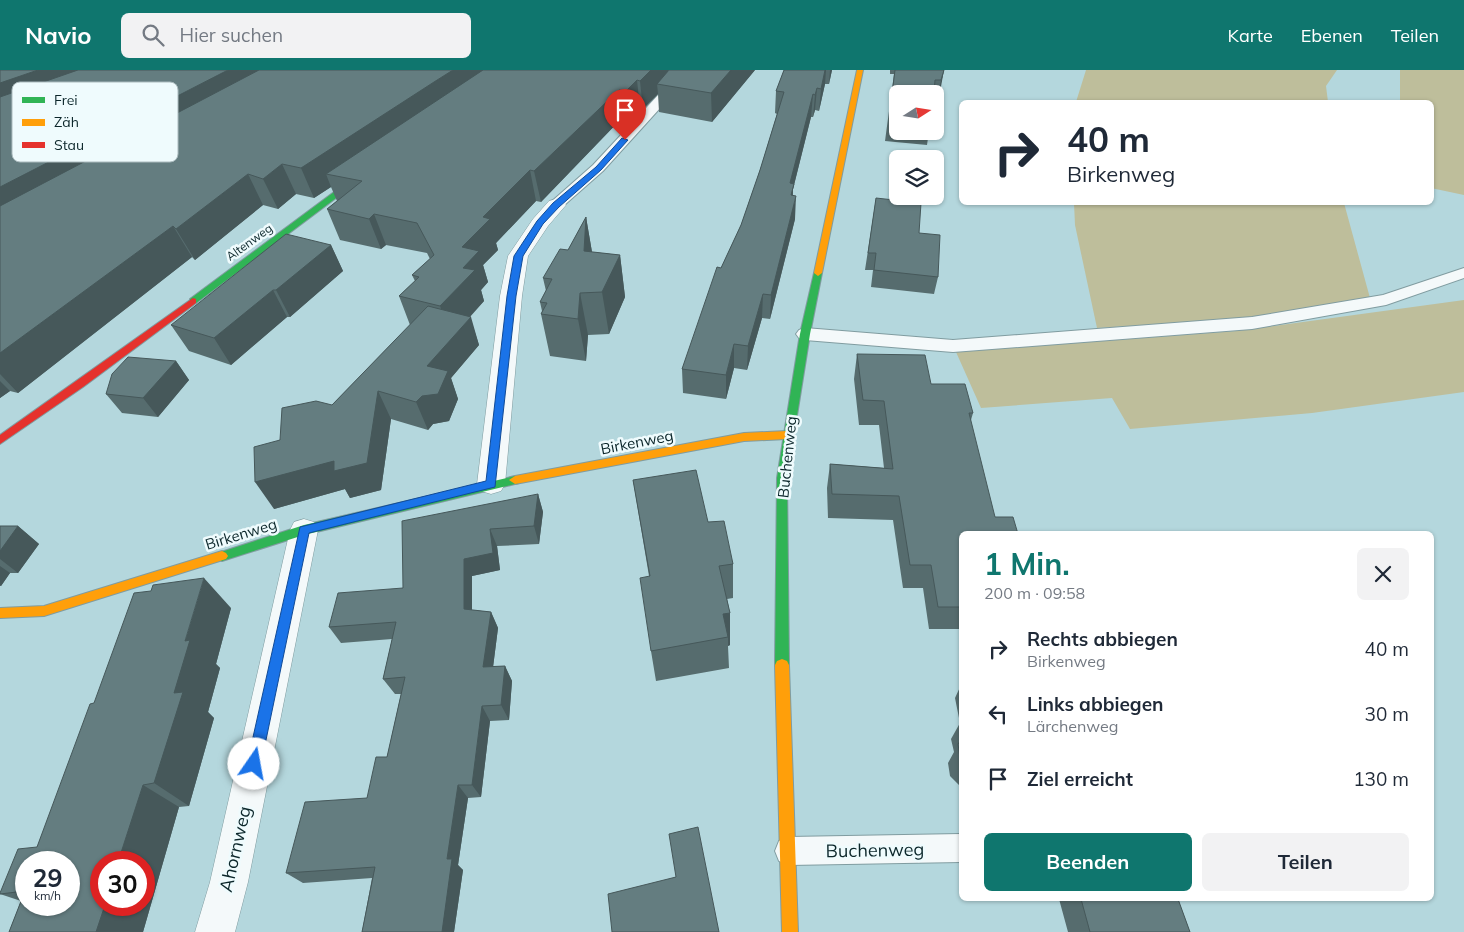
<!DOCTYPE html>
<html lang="de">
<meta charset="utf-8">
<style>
body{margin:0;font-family:Mulish,sans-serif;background:#f2f2f3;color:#1f2937;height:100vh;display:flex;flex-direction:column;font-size:19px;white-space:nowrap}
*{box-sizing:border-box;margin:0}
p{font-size:16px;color:#747a83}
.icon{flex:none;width:28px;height:28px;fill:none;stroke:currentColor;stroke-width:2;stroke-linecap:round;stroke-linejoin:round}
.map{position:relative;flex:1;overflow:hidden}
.sheet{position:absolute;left:959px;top:461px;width:475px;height:370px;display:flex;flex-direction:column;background:#fff;border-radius:8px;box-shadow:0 1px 4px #0004}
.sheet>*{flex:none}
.guide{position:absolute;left:959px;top:30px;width:475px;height:105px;border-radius:8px;box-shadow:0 1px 4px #0004;background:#fff;color:#1f2937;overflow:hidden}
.needle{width:32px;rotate:78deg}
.controls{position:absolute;left:889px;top:15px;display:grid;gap:10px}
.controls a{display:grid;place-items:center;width:55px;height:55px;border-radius:8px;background:#fff;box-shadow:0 1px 4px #0004;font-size:25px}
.speed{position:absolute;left:15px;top:781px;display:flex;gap:10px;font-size:25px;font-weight:700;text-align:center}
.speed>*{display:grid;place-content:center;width:65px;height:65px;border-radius:50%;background:#fff;box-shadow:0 1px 4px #0004;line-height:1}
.speed small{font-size:12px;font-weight:400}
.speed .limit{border:8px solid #d22;background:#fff;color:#111}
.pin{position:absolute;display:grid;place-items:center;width:42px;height:42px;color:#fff;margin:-51px -21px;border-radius:50% 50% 50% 0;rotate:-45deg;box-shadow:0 0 5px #0007}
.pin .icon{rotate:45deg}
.me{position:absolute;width:55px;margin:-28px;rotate:12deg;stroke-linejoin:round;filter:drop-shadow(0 0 4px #0008)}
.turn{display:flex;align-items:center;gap:18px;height:105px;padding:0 25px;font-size:22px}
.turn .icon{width:65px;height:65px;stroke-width:2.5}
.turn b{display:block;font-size:35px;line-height:42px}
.round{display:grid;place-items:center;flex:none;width:52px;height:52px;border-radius:8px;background:#f2f2f3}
.head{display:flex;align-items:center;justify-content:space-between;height:85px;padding:0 25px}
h1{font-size:30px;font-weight:700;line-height:38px;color:#0f766e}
.button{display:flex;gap:10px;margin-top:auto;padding:10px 25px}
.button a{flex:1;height:58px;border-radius:8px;background:#0f766e;color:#fff;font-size:20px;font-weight:700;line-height:58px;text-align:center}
.button a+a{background:#f2f2f3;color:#1f2937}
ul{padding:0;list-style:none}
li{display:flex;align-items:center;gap:15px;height:65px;padding:0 25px}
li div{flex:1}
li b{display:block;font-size:19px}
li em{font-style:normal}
header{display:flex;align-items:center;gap:30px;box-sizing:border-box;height:70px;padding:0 25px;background:#0f766e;color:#fff}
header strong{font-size:24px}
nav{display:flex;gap:28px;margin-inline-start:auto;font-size:18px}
.search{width:350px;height:45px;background:#f2f2f3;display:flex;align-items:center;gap:12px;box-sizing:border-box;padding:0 18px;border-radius:8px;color:#747a83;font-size:19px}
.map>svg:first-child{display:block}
.green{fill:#bebe9b}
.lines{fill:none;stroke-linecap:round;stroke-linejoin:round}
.lane-casing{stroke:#809ca0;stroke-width:2}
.street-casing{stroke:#809ca0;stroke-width:1}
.fast-casing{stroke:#809ca0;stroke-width:2}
.slow-casing{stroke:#809ca0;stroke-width:2}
.jam-casing{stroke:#809ca0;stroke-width:2}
.lane{fill:#f4f9fa;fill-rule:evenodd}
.street{fill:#f4f9fa;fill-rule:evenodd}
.fast{fill:#30b455;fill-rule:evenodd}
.slow{fill:#ff9f0a;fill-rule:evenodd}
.jam{fill:#e5322d;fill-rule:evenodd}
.wall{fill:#566c6e}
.shaded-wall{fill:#46585a}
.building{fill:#647d80;stroke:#46585a;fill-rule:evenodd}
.route{fill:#1a73e8;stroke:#114b97}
.labels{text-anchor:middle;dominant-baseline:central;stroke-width:5;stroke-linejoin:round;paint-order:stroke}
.far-street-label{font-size:12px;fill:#0b262a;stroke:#effbfd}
.street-label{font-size:15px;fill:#0b262a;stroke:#effbfd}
.near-street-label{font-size:18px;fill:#0b262a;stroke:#effbfd}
.key{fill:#effbfd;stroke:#abbbbe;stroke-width:1}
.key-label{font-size:14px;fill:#0b262a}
</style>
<header>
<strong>Navio</strong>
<div class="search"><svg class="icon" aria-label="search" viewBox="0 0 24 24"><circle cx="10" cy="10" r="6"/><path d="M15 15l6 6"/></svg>Hier suchen</div>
<nav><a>Karte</a><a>Ebenen</a><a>Teilen</a></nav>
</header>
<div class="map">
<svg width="1464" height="862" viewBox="0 0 1464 862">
<rect width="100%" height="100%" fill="#b4d7dd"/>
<path class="green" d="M1086,0H1337L1326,16L1328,32H1076Z
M1400,0H1464V125L1431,118V32H1400Z
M1074,133H1344L1370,228L1245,249L1097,258L1075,155Z
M1464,230V322L1312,343L1130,359L1112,328L981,338L956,282L1236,261Z"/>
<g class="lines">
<g class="lane-casing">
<path id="lane" d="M677,8L683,12L681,15L603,101L561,138H551L549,135L551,132L593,95L673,9Z
M1464,198V208L1386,235L1252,259L953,282L805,270L799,268L796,264L799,260L805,258L953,270L1252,247L1383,225Z
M961,764V792L789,795L779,791L775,781L779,771L789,767Z"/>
</g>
<g class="street-casing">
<path id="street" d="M556,129L563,131L566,135L548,156L528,186L522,226L505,414L501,421L491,424L481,421L477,414L500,226L508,186L533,149L549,131Z
M304,449L314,452L318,460L248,812L235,862H195L210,812L290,460L294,452Z"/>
</g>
<g class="fast-casing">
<path id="fast" d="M361,102L368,104L196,233H190V229Z
M818,200L822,203L810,264L787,408L789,595L787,599L782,601L777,599L775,595L777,408L800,264L814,203Z
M515,406L519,407L521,410L519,413L304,465L222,491L218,489L216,486L218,483L304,455Z"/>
</g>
<g class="slow-casing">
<path id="slow" d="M857,0H863L822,203L818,206L814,203Z
M787,361L792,365L787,369L744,371L515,414L509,410L515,406L744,363Z
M222,481L226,483L228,486L226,489L44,546L0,548V538L44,536Z
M782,589L787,591L789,595L798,862H782L775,595L777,591Z"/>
</g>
<g class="jam-casing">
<path id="jam" d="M193,228L196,229V233L83,317L0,374V365Z"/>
</g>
<use href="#lane" class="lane"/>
<use href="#street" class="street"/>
<use href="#fast" class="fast"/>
<use href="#slow" class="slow"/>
<use href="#jam" class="jam"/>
</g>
<path class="wall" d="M0,0L668,1L755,0L712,52L659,42L658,24L643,39H640L629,50L622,48L541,132L536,131L496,173L498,180L483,195L488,212L481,220L484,231L470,247L479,275L451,308L458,329L449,351L433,354L428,360L391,349L381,420L350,428L345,419L274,439L280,370L332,335L410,255L399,226L415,211L412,205L430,189L427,183L386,175L381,179L340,170L327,139L337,131L331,117L314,128L296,124L278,139L263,135L195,190L192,187L18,323L10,321L0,328Z
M784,0H832L829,14H825L819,41L815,40L813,47H811L793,119V125L795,149L770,249L762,248L747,300L734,298L726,329L683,323L682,299L721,198L741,155L760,100L777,44L775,43L776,21Z
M890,0H944L935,40V24H898V61H929L927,75L885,71L894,4H890Z
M876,128L919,163L938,207L934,224L871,217L873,200H865Z
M586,147L592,182L620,185L625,227L609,264L588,265L586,291L550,286L541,244L542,241L540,232L546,221L543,208L568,180Z
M331,175L343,201L290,247H287L231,295L189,281L171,255Z
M857,284L931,314L973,343L971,350L961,464V559H929L923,518H903L893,450L828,448L827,418L830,394L884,398L879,355H859L854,309Z
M176,291L189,310L158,347L122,343L106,324Z
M633,410L708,452L733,494V528L727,529L730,543V575L728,576L729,598L656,611L651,581L649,506Z
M538,424L543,442L539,474L497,476L500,500L472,506V540L491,542L498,558L493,597L505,596L512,611L509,650L490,651L481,727L468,728L458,795L463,800L454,862H362L372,808L303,813L286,803L367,728L387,687L401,624H395L383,609L392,569L341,573L329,557L403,518Z
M0,456H18L39,474L18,503H10L1,516H0Z
M231,538L216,594L220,598L208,642L214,648L189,736L179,737L143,862H9L21,831L0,824L37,777L94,633Z
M961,615V716H960L950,706L948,693L954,682L951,669L960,653L955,628Z
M1059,829H1178L1190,862H1068Z"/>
<path class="shaded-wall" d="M38,0H144L0,49V13Z
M228,0H293L0,160V117Z
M453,0H505L326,104L331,117L314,128L301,98L434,12Z
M651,0H668L669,12L657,14L658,24L643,39L640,11Z
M731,0H755L712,52L711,23Z
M825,0H826L825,14L819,41L821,19Z
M830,0H832L829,14Z
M944,0L940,22L935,40L941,10Z
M637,10L640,39L629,50L626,21Z
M817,18L815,40L813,47L815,25Z
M619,20L622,48L541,132L534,101Z
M813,24L811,47L793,119L792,137L790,113Z
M282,94L296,124L278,139L263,109Z
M530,100L536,131L496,173L498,180L483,195L488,212L481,220L484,231L451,267L440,236L463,198L462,177L483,147Z
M248,104L263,135L195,190L176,159Z
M796,126L795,149L770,249L771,225Z
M374,144L386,175L381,179L369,149Z
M586,147L593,188L590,223L584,181Z
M173,156L192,187L18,323L0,304V283Z
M331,175L343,201L290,247L276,220Z
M620,185L625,227L609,264L602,222Z
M273,220L287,247L231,295L214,268Z
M580,223L588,265L586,291L578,249Z
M763,224L762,248L747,300L748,276Z
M471,247L479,275L451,308L458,329L449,351L433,354L428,360L416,332L427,296Z
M734,274V298L726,329V305Z
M176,291L189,310L158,347L143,328Z
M0,311L10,321L0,328Z
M378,321L391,349L381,420L350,428L345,419L274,439L255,412Z
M538,424L543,442L539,474L534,456Z
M18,456L39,474L18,503L0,489V481Z
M490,459L497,476L500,500L472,506V556L464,539V489Z
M0,496L10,503L1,516L0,515Z
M204,508L231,538L216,594L220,598L208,642L214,648L189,736L154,713L185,571Z
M491,542L498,558L491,613L483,597Z
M730,543V575L728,576V567L723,544Z
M505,596L512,611L509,650L501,635Z
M482,636L490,651L481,727L472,715Z
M143,715L179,737L143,862H96L105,835H144V792H118Z
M458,715L468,728L458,795L463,800L454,862H442L447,789Z"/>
<path class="building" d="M0,0H38L0,13Z
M78,0H228L0,117V27Z
M259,0H453L434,12L301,98L282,94L263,109L248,104L176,159L173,156L0,283V136Z
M483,0H651L640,11L637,10L626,21L619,20L534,101L530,100L483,147L490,149L462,177L479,181L463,198L475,200L440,236L399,226L419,207L412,205L434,185L417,153L374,144L369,149L327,139L362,111L326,104Z
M669,0H731L711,23L657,14Z
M784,0H825L821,19L817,18L815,25L813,24L790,113L794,114L791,125L796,126L771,225L763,224L748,276L734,274L726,305L682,299L717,197L721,198L741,155L760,100L784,22L776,21Z
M895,0H944L941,10H935L934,24H898V41H890Z
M876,128L921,133L919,163L940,165L938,207L874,200L876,183H868Z
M586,147L584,181L620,185L602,222L580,223L578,249L541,244L547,233L540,232L552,209L543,208L560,179L568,180Z
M286,164L331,175L276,220H273L214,268L171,255Z
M428,236L471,247L427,296L448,301L438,324L422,326L416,332L378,321L367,393L334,401V391L255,412L254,377L280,370L282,338L316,331L332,335Z
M857,284L925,285L931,314H965L973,343H969L995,447H1013L1018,464H961V537H938L931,495H910L899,426L832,424L830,394L893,399L884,331L863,330Z
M128,287L176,291L143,328L106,324L112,304Z
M696,400L708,452L724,451L733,494L719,496L730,543L723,544L728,567L651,581L640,508L650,506L633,410Z
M538,424L534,456L490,459L493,483L464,489V539L491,542L483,597L505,596L501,635L482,636L472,715H458L447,789H452L442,862H362L375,797L286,803L305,732L367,728L376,687H387L405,607L383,609L396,552L329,557L338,523L403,518L402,451Z
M0,456H18L0,481Z
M204,508L185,571L190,570L174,623L183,622L154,713L143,715L118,792H101V835H105L96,862H9L25,821L0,824V823L18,779L37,777L90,634L94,633L134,523L151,521L153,515ZM26,792H69V835H26Z
M961,670V689L960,688L958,674Z
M698,757L719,862H612L608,824L676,807L669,764Z
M1081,829H1178L1190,862H1090Z"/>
<path class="route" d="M622,68L628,70L601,100L559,137L543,154L523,186L516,226L495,417L309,463L261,694L259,699L254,701L249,699L247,694L300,457L486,411L507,226L514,186L537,151L553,133L596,97Z"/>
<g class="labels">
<g class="far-street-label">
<text transform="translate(249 172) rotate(-36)">Altenweg</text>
</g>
<g class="street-label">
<text transform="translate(637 372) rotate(-11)">Birkenweg</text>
<text transform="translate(787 387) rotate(-84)">Buchenweg</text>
<text transform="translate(241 464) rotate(-17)">Birkenweg</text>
</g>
<g class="near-street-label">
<text transform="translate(235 779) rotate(-77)">Ahornweg</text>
<text transform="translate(875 780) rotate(-1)">Buchenweg</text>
</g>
</g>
<rect x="12" y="12" width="166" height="80" rx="8" class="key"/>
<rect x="22" y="27" width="23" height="6" fill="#30b455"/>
<rect x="22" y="49" width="23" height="7" fill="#ff9f0a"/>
<rect x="22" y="72" width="23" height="6" fill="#e5322d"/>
<g class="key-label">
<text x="54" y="35">Frei</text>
<text x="54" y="57">Zäh</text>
<text x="54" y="80">Stau</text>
</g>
</svg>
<div class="controls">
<a><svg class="needle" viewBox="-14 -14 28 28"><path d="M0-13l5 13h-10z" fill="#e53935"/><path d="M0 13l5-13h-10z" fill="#747a83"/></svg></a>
<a><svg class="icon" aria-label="layers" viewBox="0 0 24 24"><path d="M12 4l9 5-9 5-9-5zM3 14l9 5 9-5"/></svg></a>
</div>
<div class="speed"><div>29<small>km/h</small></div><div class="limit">30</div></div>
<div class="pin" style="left:625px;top:70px;background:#d93025"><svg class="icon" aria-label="arrive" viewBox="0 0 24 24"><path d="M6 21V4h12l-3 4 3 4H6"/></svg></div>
<svg class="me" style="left:254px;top:694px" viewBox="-20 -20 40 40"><circle r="19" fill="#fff"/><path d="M0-13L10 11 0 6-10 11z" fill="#1a73e8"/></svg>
<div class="guide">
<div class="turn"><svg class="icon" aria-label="right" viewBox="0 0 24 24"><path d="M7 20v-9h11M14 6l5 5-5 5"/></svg><div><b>40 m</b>Birkenweg</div></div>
</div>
<section class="sheet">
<div class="head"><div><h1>1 Min.</h1><p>200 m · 09:58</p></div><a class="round"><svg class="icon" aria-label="close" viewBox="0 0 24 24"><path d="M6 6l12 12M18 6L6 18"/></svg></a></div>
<ul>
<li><svg class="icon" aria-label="right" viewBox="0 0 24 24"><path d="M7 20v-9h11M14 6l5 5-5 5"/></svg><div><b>Rechts abbiegen</b><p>Birkenweg</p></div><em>40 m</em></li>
<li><svg class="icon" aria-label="left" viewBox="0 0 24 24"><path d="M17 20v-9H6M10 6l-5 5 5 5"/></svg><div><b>Links abbiegen</b><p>Lärchenweg</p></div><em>30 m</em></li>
<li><svg class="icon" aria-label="arrive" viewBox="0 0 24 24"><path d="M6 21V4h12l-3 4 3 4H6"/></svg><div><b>Ziel erreicht</b></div><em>130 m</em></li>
</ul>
<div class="button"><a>Beenden</a><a>Teilen</a></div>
</section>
</div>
